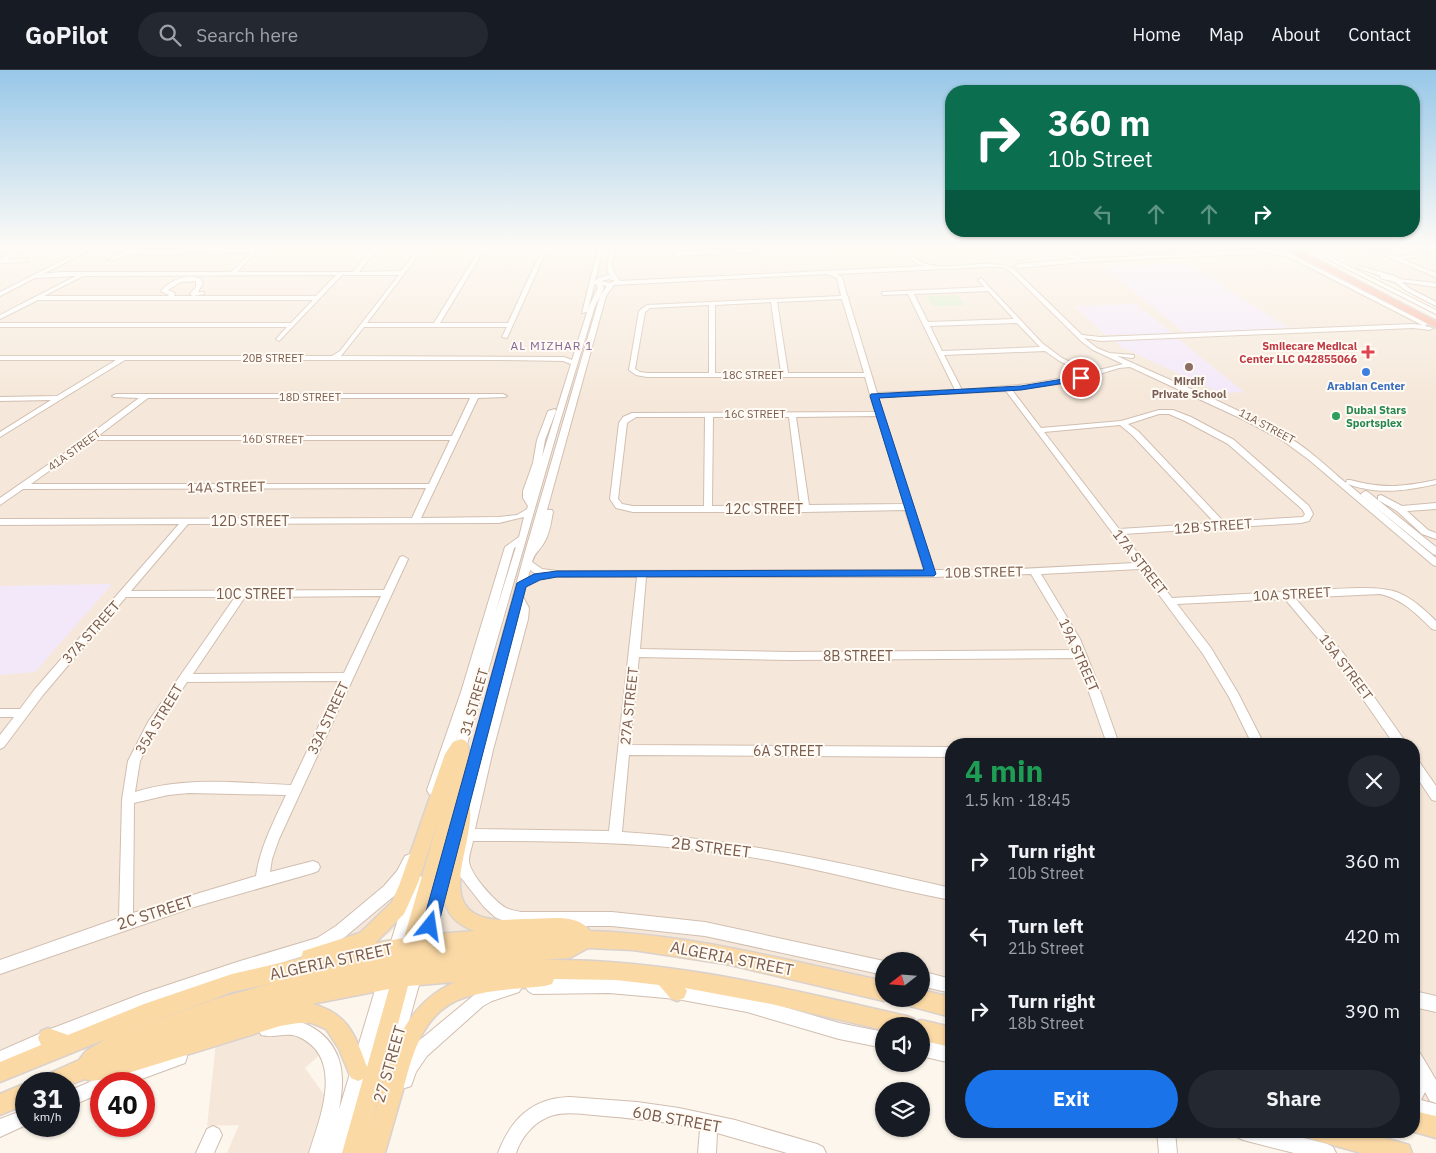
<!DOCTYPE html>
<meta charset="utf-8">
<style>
body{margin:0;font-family:"IBM Plex Sans",sans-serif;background:#242831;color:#f1f3f6;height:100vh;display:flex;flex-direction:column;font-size:19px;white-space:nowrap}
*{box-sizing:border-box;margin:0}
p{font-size:16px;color:#9ea1a6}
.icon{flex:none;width:28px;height:28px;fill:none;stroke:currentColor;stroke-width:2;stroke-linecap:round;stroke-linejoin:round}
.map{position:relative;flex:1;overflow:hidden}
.drawer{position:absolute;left:945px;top:668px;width:475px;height:400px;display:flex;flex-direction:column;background:#171b24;border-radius:20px;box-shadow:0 1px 4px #0004}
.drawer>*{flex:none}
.guide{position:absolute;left:945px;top:15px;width:475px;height:152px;border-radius:20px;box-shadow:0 1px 4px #0004;background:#0b6e4f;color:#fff;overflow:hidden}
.needle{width:32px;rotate:253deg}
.tools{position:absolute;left:875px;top:882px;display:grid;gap:10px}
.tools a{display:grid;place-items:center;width:55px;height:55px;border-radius:50%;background:#171b24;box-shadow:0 1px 4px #0004;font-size:25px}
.speed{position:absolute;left:15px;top:1002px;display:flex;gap:10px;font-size:25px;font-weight:700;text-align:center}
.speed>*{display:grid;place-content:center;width:65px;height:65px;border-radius:50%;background:#171b24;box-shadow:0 1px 4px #0004;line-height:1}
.speed small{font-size:12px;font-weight:400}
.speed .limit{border:8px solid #d22;background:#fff;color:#111}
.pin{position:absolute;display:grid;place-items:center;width:42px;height:42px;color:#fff;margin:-21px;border:2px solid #fff;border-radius:50%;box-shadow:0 1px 5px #0007}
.me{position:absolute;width:55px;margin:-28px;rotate:15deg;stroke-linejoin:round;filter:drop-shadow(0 0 4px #0008)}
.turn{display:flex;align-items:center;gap:18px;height:105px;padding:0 20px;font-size:22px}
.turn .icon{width:65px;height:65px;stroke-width:2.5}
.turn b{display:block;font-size:35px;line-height:42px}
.lanes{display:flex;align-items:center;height:48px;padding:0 20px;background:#0003;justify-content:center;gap:25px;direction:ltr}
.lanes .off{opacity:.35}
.round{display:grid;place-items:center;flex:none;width:52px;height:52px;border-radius:26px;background:#242831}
.head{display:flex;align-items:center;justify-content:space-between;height:85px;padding:0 20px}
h1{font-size:30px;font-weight:700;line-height:38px;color:#1e9e55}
.cta{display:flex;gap:10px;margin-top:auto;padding:10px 20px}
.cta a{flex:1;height:58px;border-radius:30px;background:#1a73e8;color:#fff;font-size:20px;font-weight:700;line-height:58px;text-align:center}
.cta a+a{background:#242831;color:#f1f3f6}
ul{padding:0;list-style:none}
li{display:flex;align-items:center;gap:15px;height:75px;padding:0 20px}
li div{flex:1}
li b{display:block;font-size:19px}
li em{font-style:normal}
header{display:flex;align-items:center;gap:30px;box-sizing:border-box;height:70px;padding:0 25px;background:#171b24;border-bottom:1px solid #363941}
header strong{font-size:24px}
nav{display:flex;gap:28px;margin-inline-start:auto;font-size:18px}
.search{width:350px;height:45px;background:#242831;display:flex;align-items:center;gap:12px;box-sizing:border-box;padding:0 18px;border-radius:28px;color:#9ea1a6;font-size:19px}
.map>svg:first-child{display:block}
.residential{fill:#f5e8da}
.education{fill:#f3e8fa}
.green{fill:#d8ecc9}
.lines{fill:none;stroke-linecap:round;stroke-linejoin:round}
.minor-casing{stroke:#d1beb0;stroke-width:2}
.major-casing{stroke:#dad1cd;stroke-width:3}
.highway-casing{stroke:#dad1cd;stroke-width:3}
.minor{fill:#fff;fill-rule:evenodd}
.major{fill:#fbd9a5;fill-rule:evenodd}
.highway{fill:#f7b7a3;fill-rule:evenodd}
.route{fill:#1a73e8;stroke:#114b97}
.health-dot{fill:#e0444e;stroke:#fffaf3;stroke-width:2}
.education-dot{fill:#8d6e63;stroke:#fffaf3;stroke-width:2}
.shop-dot{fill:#3f7fe0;stroke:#fffaf3;stroke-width:2}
.leisure-dot{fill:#2e9e5b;stroke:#fffaf3;stroke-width:2}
.labels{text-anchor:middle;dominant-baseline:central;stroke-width:4;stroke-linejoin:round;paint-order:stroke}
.far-health-label{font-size:11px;font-weight:bold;fill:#be3a42;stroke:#fffaf3;text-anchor:end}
.far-street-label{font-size:11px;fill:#7a5c4d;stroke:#fffaf3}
.far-education-label{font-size:11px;font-weight:bold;fill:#785e54;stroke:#fffaf3}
.far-shop-label{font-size:11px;font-weight:bold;fill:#366cbe;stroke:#fffaf3}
.far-leisure-label{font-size:11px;font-weight:bold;fill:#27864d;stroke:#fffaf3;text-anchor:start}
.far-neighbourhood-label{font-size:12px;letter-spacing:1px;fill:#846695;stroke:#fffaf3}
.street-label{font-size:14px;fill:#7a5c4d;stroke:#fffaf3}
.near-street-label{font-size:16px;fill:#7a5c4d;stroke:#fffaf3}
</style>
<header>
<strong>GoPilot</strong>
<div class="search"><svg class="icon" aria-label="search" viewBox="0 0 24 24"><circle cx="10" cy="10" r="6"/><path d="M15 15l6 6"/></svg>Search here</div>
<nav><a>Home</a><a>Map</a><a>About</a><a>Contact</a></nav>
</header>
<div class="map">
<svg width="1436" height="1083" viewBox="0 0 1436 1083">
<rect width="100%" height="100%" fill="#fdf6ec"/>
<path class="residential" d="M0,175H1277L1436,258V1056L1414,1051V674H951V937L919,929H921V891H884V920L731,884L451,864L423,853L393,860L376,874L234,921L0,1012Z
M1313,175H1409L1436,186V236Z
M297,944L323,982L305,998L328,1030L309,1083H227L239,1055L207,1056L217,963Z"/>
<path class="education" d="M1188,193L1288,258L1185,263L1102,196Z
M1136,234L1172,263L1105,265L1074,236Z
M1177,268L1244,322L1221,323L1121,277L1115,271Z
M112,514L35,602L0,605V516Z"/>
<path class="green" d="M957,225L965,235L933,236L926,226Z"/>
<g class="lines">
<g class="minor-casing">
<path id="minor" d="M26,175H33L7,189H26L28,192L0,193V189Z
M93,175H100L43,204L60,202H231L251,183L127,184L113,191L108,190L132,177L135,179L133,180L254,179L258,175H263L237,202H353L375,175H380L359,202L401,201L421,175H426L367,253H434L482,175H487L440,253H508L544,175H549L507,268L502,267L507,257H364L341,286L564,287L572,290L589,236L598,218L595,213L587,242L582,243L599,175H604L595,211L598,208L609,205C605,195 609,186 611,175H616L612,193L613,201L620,211L925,196L915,193L898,175H903C908,180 914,188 920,191C949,206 986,184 1015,200L1082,265L1100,267L1413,254L1422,255L1289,187L1268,183L1082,192L1018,198L1015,196L1018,194L1076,189L1063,186L1050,175H1056L1067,184L1080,187V189L1183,184L1167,175H1174L1188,183L1268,179L1283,183L1287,182L1426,253L1427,254L1425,256L1433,258L1430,260L1413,258L1100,271L1084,268L1097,278L1109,283L1134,285V287L1132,288L1117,286C1173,312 1233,335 1286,366C1308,378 1327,397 1346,413L1347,410H1350C1384,419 1402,417 1436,410V414C1406,421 1377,425 1348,414L1436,488V496L1433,495L1308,389L1282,370L1242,349L1130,297L1119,298L1093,306L1059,314L1012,320L1041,358L1121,351L1159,340H1173L1191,347L1234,370L1309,436L1313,444L1309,451L1301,453L1123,464L1172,528L1282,522L1286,521L1290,522C1318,521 1375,513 1399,523C1413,529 1425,540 1436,551V560L1432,559C1417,544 1402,529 1380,524L1295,528L1344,584L1407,674H1394L1336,590L1285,529L1177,534L1211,578L1238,623L1264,674H1252L1229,627L1203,584L1140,499L1041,504L1080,569L1095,606L1119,674H1107L1077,588L791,590L639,587L630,675L951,677V687L629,685L622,762C735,769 841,792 951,818V830C882,817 814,797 744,786C654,772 564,771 473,771C472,777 469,784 469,791C470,804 494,831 506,838C510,840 516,841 521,842H612L705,852L884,891H886H884V905L705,866L612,856H521L509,853L495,847L484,837L459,805L455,790L466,743L465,747L460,748L455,747L454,743L525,482L600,226L607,216L602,215L604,218L595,236L559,355L465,681L463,684L459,686L455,684L453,681L458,664L437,724L433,725L429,724L427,720L461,622L505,477L519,467L524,447L499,453L188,454L131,521L384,520L400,487L403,486L408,489L279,769L272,789L270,802L313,791L318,793L320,797L318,801L313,803L194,837L0,904V890L119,848L122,730L128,691L148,652L235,527H126L43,625L4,677L0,679V665L14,647H0V639H20L35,619L179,454L0,455V449L412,448L426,418L23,419L0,435V428L69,380L139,328L114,327L112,326L116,324H503L507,326L505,327L478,328L421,448L499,447L517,445L527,439L528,436L523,428V421L533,393L537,370L548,341L555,339L556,341L545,370L542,387L571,294L563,291L502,290H125L0,367V362L51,330L0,331V327L57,326L116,290H0V286H332L340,281L399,205H342L279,271L276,269L287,257H0V253H291L313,230H38L0,249V245L76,206L35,208L0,226V222ZM986,197H1004L1011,202L1082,272L1093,280L1123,294L1091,302L1062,288L1042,273L981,208L978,210L985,217L882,222V224L884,225L908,224L955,320L877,323L848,228L849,227L847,226L842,207L836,204ZM827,204L837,208L841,226L647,235L639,241L629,300L636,305L647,307H865L875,342L632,343L623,347L619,353L610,429L616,438L633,442H805L905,440L924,500L557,501L542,499L532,492C535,481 540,481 545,471C550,462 551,452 553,442L552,440H547L606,226L614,215ZM336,205L316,226H174L175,223L168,220L181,212L196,211V217L190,224L193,226L204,224V222H198L203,213L201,209C188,203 170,210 161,221L169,225L168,226H44L83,206ZM609,209L615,211L609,213L601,211ZM988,221L1014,249L928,252L914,224ZM842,229L864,303H788L777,232ZM771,232L781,303H715V235ZM709,235V303H647L640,302L635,299L645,242L650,238ZM1017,253L1040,277L942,281L930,256ZM1045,281L1058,290L1084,304L1029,314L962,320L944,285ZM1006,321L1135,493L999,500H934L878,327ZM148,328H470L452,366H98ZM1159,344H1169L1185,351L1228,374L1302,439L1305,444L1303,447L1224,452L1138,361L1128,354ZM877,346L904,434L809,435L796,347ZM636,347H705L704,436H633L622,434L618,429L627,353ZM713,347H789L800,435L712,436ZM1120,355L1132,365L1215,453L1119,459L1044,362ZM92,370H450L429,414H31ZM516,477L495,544L514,478ZM530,500L536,504L557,507H637L609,761L475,759L493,680L528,549L529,538L523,527ZM1031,504L1070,569L1074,580L791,582L640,579L646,507H930ZM381,526L344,603L193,604L245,527ZM519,543L518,549L505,596ZM340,611L291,715C239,713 185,706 135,722L140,691L157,657L187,612ZM189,723L286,725C274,751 260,777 256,806L133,843L134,733L168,725Z
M841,175H888L676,186L673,184L676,182Z
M1002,175H1007L1022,188V190H1018Z
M1300,175H1307L1436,240V244Z
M1359,175H1367L1395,187L1417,185V187L1401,189L1436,203V207Z
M1411,175H1419L1436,182V186Z
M1358,196L1395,206L1399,209L1436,213V217L1402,212L1409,218L1436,232V236L1405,220L1395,212L1380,208L1381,206L1358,198Z
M1365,421L1368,422L1436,477V485L1433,484L1362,426L1361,424Z
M1381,425L1402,436L1436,433V439L1407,441L1428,460L1436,463V469L1422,464L1397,441L1378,430V426Z
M1414,688L1418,690L1436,716V731L1432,730L1414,703Z
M410,784L415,786L417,790L407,809L394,826L346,866L326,879L237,906L144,939L51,975L0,997V981L48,960L144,923L237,892L317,868L336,856L384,816L397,801L405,786Z
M448,785L453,787L455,791L432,876L430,881L425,883L420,881L418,876L441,791L443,787Z
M417,805L422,807L424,811L402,881L400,886L395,888L390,886L388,881L410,811L412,807Z
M415,897L420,899L422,904L396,998L394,1004L388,1006L382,1004L380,998L408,904L410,899Z
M387,899L392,902L395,907L343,1083H309C320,1048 345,988 299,967C287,961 273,969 261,965L259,959L261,953C292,941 329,958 339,990C344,1006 342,1023 339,1040L379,907L382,902Z
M921,901L951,909V923L921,916Z
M609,907L677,913L747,926L839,953L884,962V978L839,969L747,942L677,929L609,923L533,924L528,921L525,916L528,911L533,908Z
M514,909L519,912L522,917L519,922L492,931L483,936L427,986L416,1002L411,1016L405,1018L399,1016L397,1010L404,991L415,974L473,926L489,916Z
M1414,921L1436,926V942L1414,937Z
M921,970L951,977V993L921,986Z
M179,979L185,981L187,987L185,993L128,1014H101V1023L69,1037V1021L101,1007Z
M1414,981L1420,983L1436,1010V1033L1430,1031L1425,1022L1421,1030L1436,1034V1050L1414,1045Z
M570,1027L637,1032L679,1038L735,1050L817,1074L823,1077L826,1083H787L717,1063L716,1083H698L700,1059C665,1051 629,1048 594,1045C579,1044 562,1041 548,1047C533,1053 521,1068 516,1083H498C511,1049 532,1028 570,1027Z
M26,1039V1055L0,1067V1049Z
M213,1056L219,1059L222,1065L214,1083H196L207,1059Z
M1157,1061H1175L1177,1083H1159Z
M1235,1061H1277L1327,1074L1333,1077L1336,1083H1294L1243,1070L1237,1067Z"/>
</g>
<g class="major-casing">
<path id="major" d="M461,669L466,671C474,686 463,713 459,729L468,730C472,740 470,753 468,764C463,795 444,842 491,849C503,851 517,849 529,849C548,849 578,843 590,861C690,864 786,890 884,911V929H888L884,931L726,894L633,880L588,878L570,888L543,890C667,888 787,919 907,946L914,949L915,952L921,950L951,957V977L921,970V956H884V960L771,934L685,918L687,921L684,928L677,931L670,928L659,915L616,910L554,909L552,914L545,916C519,919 491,919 466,927C423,940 413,983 403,1020C397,1041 391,1062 385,1083H342L363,1009L358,1011L351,1008L339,979L326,959L312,953H298L280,956L112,1008L91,1011L85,1009L69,1015V1014H38L41,1007L79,990L86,981L106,969L0,1012V992L41,975L38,968L41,961L48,958L68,965L144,934L232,904L301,888L303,881L360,863L392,832L400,813L445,684L453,672ZM438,751L404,868L375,873L404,844L418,813ZM454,751C450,790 422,843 475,861L422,865ZM455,912C394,939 388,1001 370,1059L408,916ZM273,913L212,930L125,962L232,922ZM389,919L367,997C355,965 348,943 312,934Z
M921,920L951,927V947L910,936L908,929H921Z
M26,1013L29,1014H26V1034L0,1045V1024Z
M1414,1041L1436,1046V1068L1411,1061H1414Z
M1308,1061H1360L1409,1075L1412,1083H1361L1311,1069Z"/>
</g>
<g class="highway-casing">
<path id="highway" d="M1279,175H1289L1436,251V258Z"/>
</g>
<use href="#minor" class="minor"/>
<use href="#major" class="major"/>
<use href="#highway" class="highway"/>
</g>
<linearGradient id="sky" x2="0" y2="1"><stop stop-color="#97c7e8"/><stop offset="0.54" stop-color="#fefbf6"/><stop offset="1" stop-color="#fefbf6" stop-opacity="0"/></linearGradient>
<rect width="1436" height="327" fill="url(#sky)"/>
<path class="route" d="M1081,306L1085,308L1084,310L1021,320L879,328L936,504L934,506L557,507L540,510L526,517L438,856L436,862L430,864L424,862L422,856L517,513L534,504L557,501L924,500L870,326L871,324L1021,316Z"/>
<path class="health-dot" d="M1365.5 274.5h5v5h5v5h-5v5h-5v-5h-5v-5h5z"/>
<circle class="education-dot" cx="1189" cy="297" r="5"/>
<circle class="shop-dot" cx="1366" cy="302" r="5"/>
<circle class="leisure-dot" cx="1336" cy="346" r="5"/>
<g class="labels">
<g class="far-health-label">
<text x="1357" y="276">Smilecare Medical<tspan x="1357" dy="13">Center LLC 042855066</tspan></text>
</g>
<g class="far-street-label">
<text x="273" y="288">20B STREET</text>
<text x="753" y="305">18C STREET</text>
<text x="310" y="327">18D STREET</text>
<text x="755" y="344">16C STREET</text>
<text transform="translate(1267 356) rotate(28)">11A STREET</text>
<text transform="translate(273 369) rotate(1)">16D STREET</text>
<text transform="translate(74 380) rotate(-36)">41A STREET</text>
</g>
<g class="far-education-label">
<text x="1189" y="311">Mirdif<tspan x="1189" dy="13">Private School</tspan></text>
</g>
<g class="far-shop-label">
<text x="1366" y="316">Arabian Center</text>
</g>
<g class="far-leisure-label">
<text x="1346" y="340">Dubai Stars<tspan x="1346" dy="13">Sportsplex</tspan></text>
</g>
<g class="far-neighbourhood-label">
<text x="552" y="275">AL MIZHAR 1</text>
</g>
<g class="street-label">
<text transform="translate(226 417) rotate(-1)">14A STREET</text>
<text x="764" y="439">12C STREET</text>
<text x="250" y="451">12D STREET</text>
<text transform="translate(1213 456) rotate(-4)">12B STREET</text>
<text transform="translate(1140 492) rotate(52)">17A STREET</text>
<text transform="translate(984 502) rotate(-1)">10B STREET</text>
<text x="255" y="524">10C STREET</text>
<text transform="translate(1292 524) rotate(-3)">10A STREET</text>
<text transform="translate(91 562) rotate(-48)">37A STREET</text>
<text transform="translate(1079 585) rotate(66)">19A STREET</text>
<text x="858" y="586">8B STREET</text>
<text transform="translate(1346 597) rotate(53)">15A STREET</text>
<text transform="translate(474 632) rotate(-74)">31 STREET</text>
<text transform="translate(629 636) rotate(-84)">27A STREET</text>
<text transform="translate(328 648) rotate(-65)">33A STREET</text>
<text transform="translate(159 649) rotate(-59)">35A STREET</text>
<text x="788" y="681">6A STREET</text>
</g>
<g class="near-street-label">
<text transform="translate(711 777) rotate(7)">2B STREET</text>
<text transform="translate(155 842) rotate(-18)">2C STREET</text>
<text transform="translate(732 888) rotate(11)">ALGERIA STREET</text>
<text transform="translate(331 891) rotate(-12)">ALGERIA STREET</text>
<text transform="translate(389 994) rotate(-74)">27 STREET</text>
<text transform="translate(677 1049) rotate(10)">60B STREET</text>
</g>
</g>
</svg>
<div class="tools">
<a><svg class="needle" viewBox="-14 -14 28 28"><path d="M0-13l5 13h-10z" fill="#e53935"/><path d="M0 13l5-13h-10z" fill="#9ea1a6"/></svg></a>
<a><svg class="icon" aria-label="sound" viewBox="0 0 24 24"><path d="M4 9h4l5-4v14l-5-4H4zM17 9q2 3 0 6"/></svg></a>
<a><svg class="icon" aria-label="layers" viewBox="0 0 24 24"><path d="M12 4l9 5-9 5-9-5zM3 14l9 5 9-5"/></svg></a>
</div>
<div class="speed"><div>31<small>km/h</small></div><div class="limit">40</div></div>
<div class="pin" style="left:1081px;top:308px;background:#d93025"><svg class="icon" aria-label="arrive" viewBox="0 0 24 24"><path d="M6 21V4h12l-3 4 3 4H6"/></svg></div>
<svg class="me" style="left:430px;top:856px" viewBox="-20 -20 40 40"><path d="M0-17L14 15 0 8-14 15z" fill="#1a73e8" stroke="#fff" stroke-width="4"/></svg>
<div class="guide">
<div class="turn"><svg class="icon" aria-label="right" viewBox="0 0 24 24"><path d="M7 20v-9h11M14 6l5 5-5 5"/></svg><div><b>360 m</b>10b Street</div></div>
<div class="lanes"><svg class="icon off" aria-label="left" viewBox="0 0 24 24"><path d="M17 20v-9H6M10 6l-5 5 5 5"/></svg><svg class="icon off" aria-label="ahead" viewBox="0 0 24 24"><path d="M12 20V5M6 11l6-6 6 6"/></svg><svg class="icon off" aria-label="ahead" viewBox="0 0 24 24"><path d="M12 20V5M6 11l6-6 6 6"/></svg><svg class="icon" aria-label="right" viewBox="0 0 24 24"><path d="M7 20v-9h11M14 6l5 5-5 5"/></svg></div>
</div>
<section class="drawer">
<div class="head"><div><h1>4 min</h1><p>1.5 km · 18:45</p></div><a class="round"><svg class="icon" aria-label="close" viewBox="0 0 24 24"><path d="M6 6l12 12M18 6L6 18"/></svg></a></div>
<ul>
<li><svg class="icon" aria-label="right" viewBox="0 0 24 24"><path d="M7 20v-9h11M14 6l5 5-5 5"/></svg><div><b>Turn right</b><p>10b Street</p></div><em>360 m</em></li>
<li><svg class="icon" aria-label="left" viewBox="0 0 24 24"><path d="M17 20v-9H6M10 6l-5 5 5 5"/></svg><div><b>Turn left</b><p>21b Street</p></div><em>420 m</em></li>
<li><svg class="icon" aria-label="right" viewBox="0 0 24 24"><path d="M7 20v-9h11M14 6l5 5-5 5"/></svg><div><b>Turn right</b><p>18b Street</p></div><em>390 m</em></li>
</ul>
<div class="cta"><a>Exit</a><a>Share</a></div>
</section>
</div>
